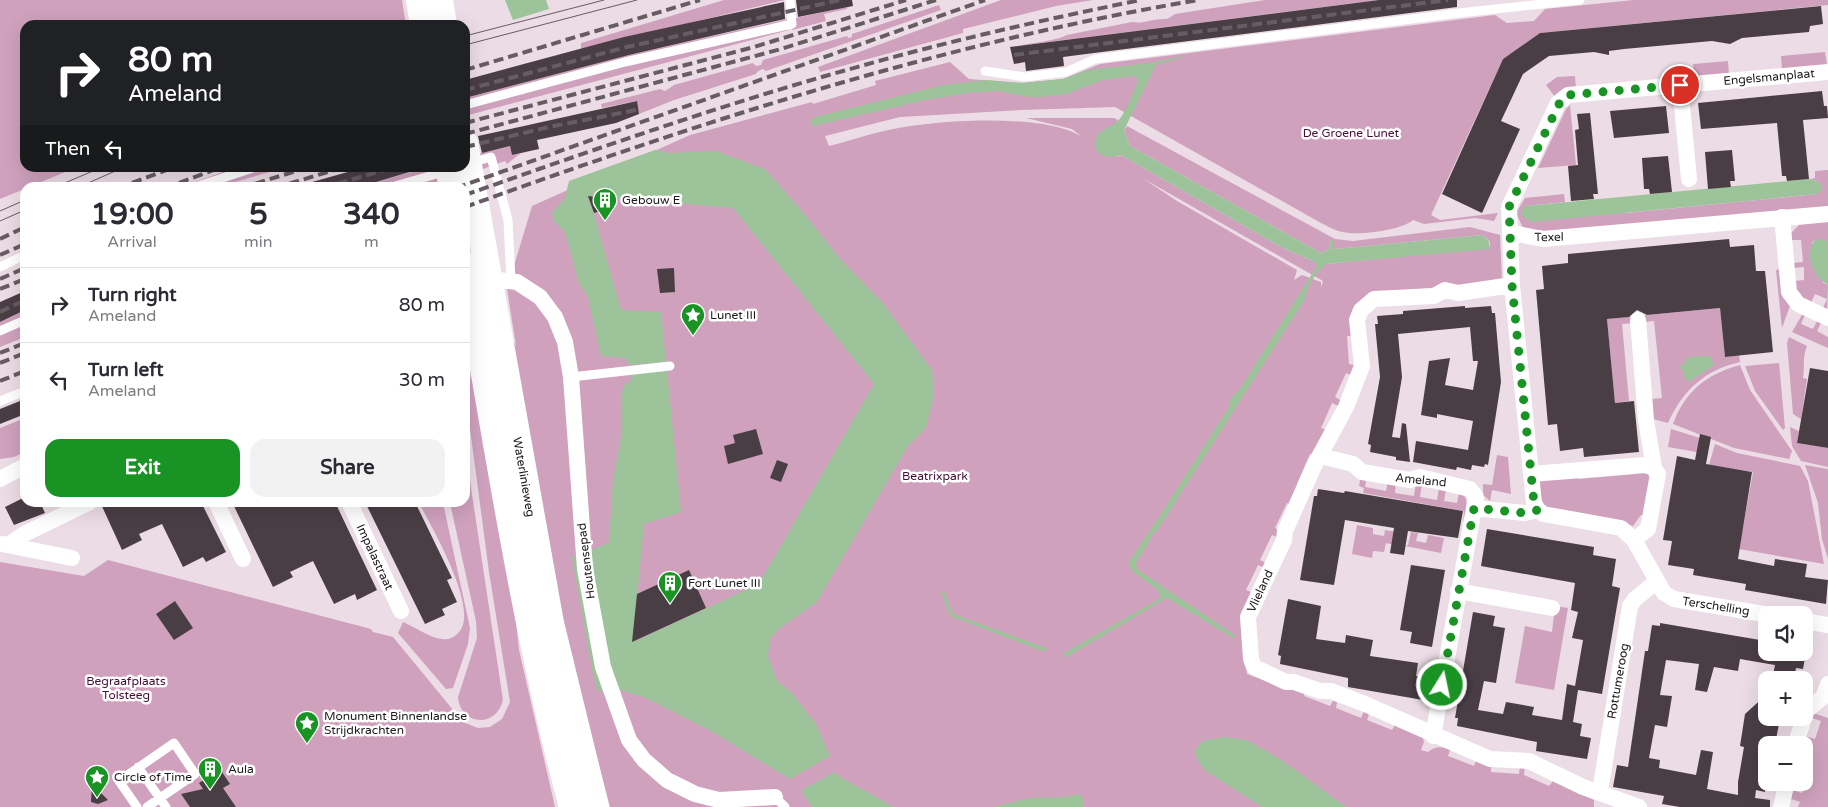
<!DOCTYPE html>
<meta charset="utf-8">
<style>
body{margin:0;font-family:"Varela Round",sans-serif;background:#f2f2f3;color:#2b2b33;height:100vh;display:flex;flex-direction:column;font-size:19px;white-space:nowrap}
*{box-sizing:border-box;margin:0}
p{font-size:16px;color:#7c7c81}
.icon{flex:none;width:28px;height:28px;fill:none;stroke:currentColor;stroke-width:2;stroke-linecap:round;stroke-linejoin:round}
.map{position:relative;flex:1;overflow:hidden}
.side{position:absolute;left:20px;top:182px;width:450px;height:325px;display:flex;flex-direction:column;background:#fff;border-radius:15px;box-shadow:0 5px 20px #0002}
.side>*{flex:none}
.guide{position:absolute;left:20px;top:20px;width:450px;height:152px;border-radius:15px;box-shadow:0 5px 20px #0002;background:#202124;color:#fff;overflow:hidden}
.buttons{position:absolute;left:1758px;top:606px;display:grid;gap:10px}
.buttons a{display:grid;place-items:center;width:55px;height:55px;border-radius:10px;background:#fff;box-shadow:0 5px 20px #0002;font-size:25px}
.pin{position:absolute;display:grid;place-items:center;width:42px;height:42px;color:#fff;margin:-21px;border:2px solid #fff;border-radius:50%;box-shadow:0 1px 5px #0007}
.me{position:absolute;width:55px;margin:-28px;rotate:10deg;stroke-linejoin:round;filter:drop-shadow(0 0 4px #0008)}
.turn{display:flex;align-items:center;gap:18px;height:105px;padding:0 25px;font-size:22px}
.turn .icon{width:65px;height:65px;stroke-width:2.5}
.turn b{display:block;font-size:35px;line-height:42px}
.then{display:flex;align-items:center;height:48px;padding:0 25px;background:#0003;gap:10px;font-size:19px}
.eta{display:flex;justify-content:space-evenly;align-items:center;height:85px;text-align:center}
.eta b{font-size:30px;font-weight:800;line-height:35px}
.button{display:flex;gap:10px;margin-top:auto;padding:10px 25px}
.button a{flex:1;height:58px;border-radius:15px;background:#199424;color:#fff;font-size:20px;font-weight:800;line-height:58px;text-align:center}
.button a+a{background:#f2f2f3;color:#2b2b33}
ul{padding:0;list-style:none}
li{display:flex;align-items:center;gap:15px;height:75px;padding:0 25px;border-top:1px solid #e1e1e2}
li div{flex:1}
li b{display:block;font-size:19px}
li em{font-style:normal}
.map>svg:first-child{display:block}
.green{fill:#cfa1bd;fill-rule:evenodd}
.water{fill:#9dc39b}
.lines{fill:none;stroke-linecap:round;stroke-linejoin:round}
.stream{stroke:#9dc39b;stroke-width:5}
.building{fill:#4a3e45}
.service{stroke:#fff;stroke-width:9}
.minor{stroke:#fff;stroke-width:16}
.primary{stroke:#fff;stroke-width:26}
.tram{stroke:#665d62;stroke-width:1}
.rail{stroke:#665d62;stroke-width:4;stroke-dasharray:10 5;stroke-linecap:butt}
.route{stroke:#199424;stroke-width:9;stroke-dasharray:0 16.2}
.labels{text-anchor:middle;dominant-baseline:central;stroke-width:5;stroke-linejoin:round;paint-order:stroke}
.street-label{font-size:12px;fill:#1d181b;stroke:#fff}
.park-label{font-size:12px;fill:#470e37;stroke:#fff}
.poi-label{font-size:12px;fill:#1d181b;stroke:#fff;text-anchor:start}
</style>
<div class="map">
<svg width="1828" height="807" viewBox="0 0 1828 807">
<rect width="100%" height="100%" fill="#ecdce5"/>
<path class="green" d="M0,0H402L406,25H25V168H75L0,199Z
M724,0H785L581,49V43Z
M1001,0H1093L1056,6L963,29V33L820,72L818,67Z
M1265,0H1379L1017,46C1031,43 1056,41 1067,35L1132,22C1144,24 1154,18 1167,19L1175,14Z
M1634,0H1828V5L1540,33L1503,59L1431,215L1440,220L1498,213L1494,221L1475,218L1424,224L1413,220C1402,230 1358,236 1343,232C1335,231 1328,226 1321,223L1115,107L1022,110L900,117L825,136L829,146C847,142 865,135 884,131C928,120 1044,112 1082,137L1072,129L1026,118H1114L1118,120L1116,124L1117,157L1121,155L1281,247L1315,262L1326,264L1490,248V242L1483,235L1336,249L1333,248L1331,240L1329,249L1321,253L1130,146L1124,130L1127,126L1335,239L1353,241L1470,227L1500,235L1502,281L1368,294L1352,336H1347L1349,364L1354,365L1351,375L1346,373L1335,397L1344,402L1341,407L1332,403L1321,428L1326,430L1315,454H1310L1297,484L1299,490L1291,505L1287,503L1275,528L1280,531L1277,537L1272,535L1260,560L1269,564L1267,569L1258,565L1246,590L1251,592L1242,615L1247,674L1288,689L1305,691L1304,696L1330,706L1333,701L1337,702L1336,708L1361,718L1365,709L1370,711L1367,720L1392,730L1395,725L1422,735L1424,742L1421,750L1428,752C1435,746 1442,746 1450,750L1448,756L1474,766L1476,761L1491,766V772L1519,774L1520,765H1525L1524,775L1549,786L1553,781L1594,800V807H610L553,590L509,332L516,346L507,289L532,206L690,135L812,102L813,104L876,85L875,81L950,62L969,79L1022,83L1063,79L1100,64L1495,15L1507,23L1534,21L1545,9ZM1144,179L1323,281L1321,287V282L1302,275L1294,280L1297,270L1177,201Z
M939,5L941,10L766,71L763,69L758,71L756,74L674,100L639,114L636,101L602,108L601,104L660,89L665,91L674,85L753,63L756,66L761,65L763,60L847,36L848,38L852,37V34Z
M847,7V9L824,14L826,21L792,30L791,19Z
M788,19L789,30L465,116V98L629,55Z
M1825,52L1827,65L1782,70L1781,56Z
M1728,61L1729,75L1695,78L1693,64Z
M1575,76L1576,89L1562,91L1555,97L1546,85L1557,77Z
M1570,105L1576,165L1538,168L1566,109Z
M510,146L512,155L521,153L507,164L505,161L434,187L356,188L425,168H465V157Z
M234,168H283L218,187L178,188Z
M1828,170V207L1542,234L1523,228L1516,213L1525,198L1564,194L1565,202L1526,206L1626,213L1817,194L1820,182L1810,179L1815,178V171Z
M1828,222V241L1817,240L1812,242L1823,283L1828,285L1827,311L1823,308L1827,299L1815,294L1811,303L1797,294L1794,281L1804,280V267L1794,268L1793,263L1803,262L1801,240H1791L1790,234L1799,225Z
M1781,269L1784,298L1790,306L1782,328L1776,270Z
M1720,308L1725,357L1739,355L1740,362C1705,370 1683,390 1668,423L1653,419L1652,399L1662,398L1654,321L1622,324L1629,401L1615,403L1607,319Z
M25,310V337L0,347V322Z
M1803,313L1805,315L1801,324L1813,329L1817,321L1821,323L1817,331L1828,337V348L1792,332Z
M1789,337L1807,346C1802,358 1805,366 1803,378L1807,379L1801,419L1793,414L1787,343Z
M472,362L511,572L519,650L555,807H0V562L84,576L108,560L371,629L373,632L393,637L463,722L478,728L490,727L502,719L510,702L489,572L467,406Z
M1779,363L1785,428L1783,430L1755,391L1745,366Z
M1740,365L1750,390L1792,451L1789,459L1734,448L1673,424C1685,391 1707,374 1740,365Z
M25,418V452L14,457L0,459V428Z
M1790,427L1799,431L1797,443L1828,448V467L1801,461L1792,446Z
M1671,429L1700,438L1708,454L1668,447Z
M1715,444L1737,453L1800,466L1808,481L1824,564L1739,549L1753,472L1709,465Z
M465,448L503,700C496,729 460,725 458,697L477,638L476,621L450,503L465,502Z
M1497,455L1508,457L1511,494L1492,490L1490,501L1483,495V484L1492,485Z
M1805,465L1828,469V559L1822,539L1818,503Z
M1636,470L1648,474L1650,480L1644,516L1641,515L1633,526L1624,523L1551,510L1541,502L1538,480L1579,476V479L1636,474Z
M1361,475L1367,476L1365,487L1386,491L1388,480L1396,481L1395,493L1414,496L1416,482L1422,483L1420,497L1437,500L1439,488L1446,490L1444,501L1457,503L1459,492C1472,498 1465,513 1463,525L1464,511L1363,493L1364,488L1359,486Z
M419,503H443L470,628L468,644L453,688L446,689L398,633L403,622C415,627 430,638 442,639C448,640 453,638 457,634C483,614 431,526 419,503Z
M1357,525L1373,528V534L1384,536L1385,530L1397,532L1399,546L1386,543L1384,552L1373,551L1372,558L1352,554Z
M1411,532L1418,533L1416,541L1426,543L1428,535L1444,538L1441,553L1405,546L1408,545Z
M1555,606L1568,608L1554,690L1515,683L1525,626L1552,632Z
M1813,713L1828,718V807H1798L1800,802L1791,799L1793,790L1802,793L1809,776L1804,774L1811,751L1802,745L1805,736L1815,739L1821,721L1812,718Z"/>
<path class="water" d="M505,0H546L549,9L513,20Z
M1193,54L1156,65L1124,130L1130,146L1321,253L1329,249L1331,240H1334L1333,248L1336,249L1483,235L1489,242L1490,249L1326,264C1314,274 1308,285 1304,301L1157,531L1152,528L1229,407C1228,401 1233,394 1238,392L1312,274L1317,266L1315,262L1281,247L1121,155C1110,160 1090,156 1096,139C1100,128 1110,128 1117,122C1126,113 1131,96 1137,84V79L1134,76L1103,80L1066,94L1041,97H1028L999,91L968,93L926,100L813,126L810,121L815,117L944,85L987,80L1022,83L1063,79L1087,70L1150,63Z
M655,150L669,153L716,151L765,169L802,211L842,261L882,302L932,370L934,395L926,428L908,446L817,602L780,628L770,639L768,656L777,681L792,693L816,724L830,756L790,779L711,731L646,698L620,690L598,691L593,674L572,557L609,543L613,481L622,431L621,396L624,385L632,380L631,373L667,370L681,512L644,524L633,642L759,584L874,384L733,208L589,196L621,310L661,312L666,362L630,365L625,358L601,356L588,297L579,283L565,232L554,221L552,213L565,198L569,181Z
M1810,179L1820,182L1822,191L1817,194L1532,222L1521,215L1523,208L1526,206Z
M1821,239L1828,241V285C1814,278 1804,255 1814,241Z
M1710,356L1714,365L1689,382L1684,377L1683,371L1679,367L1685,363L1686,360L1688,357Z
M1144,539H1147L1149,542L1136,563L1137,569L1236,636L1233,638L1167,598L1065,658L1064,653L1161,598L1158,590L1136,574L1129,567V562Z
M944,591L953,614L1046,648L1045,652L950,616L941,592Z
M1224,737L1247,740L1283,761L1346,807H1262L1206,771L1199,763L1194,751L1203,741Z
M835,772L840,777L894,807H812L802,792L803,789Z
M1080,794L1084,801V807H993L1030,798L1066,797Z"/>
<g class="lines">
<path class="stream" d="M1144,544L1157,524"/>
</g>
<path class="building" d="M796,0H852L853,6L798,17Z
M1379,0H1457V7L1094,53L1063,57L1064,66L1026,71L1025,62L1014,64L1010,47Z
M784,2L785,19L629,55L465,98V80L624,37Z
M1821,6L1823,24L1810,26L1809,32L1742,38L1730,44L1712,41L1624,49L1609,51V55L1594,52L1549,56L1523,74L1501,121L1520,129L1482,213L1442,194L1503,59L1540,33Z
M1822,91L1824,106H1827L1828,118L1803,120L1809,179L1787,181L1786,176H1782L1777,123L1701,129L1698,103Z
M637,101L639,114L616,123L537,140L539,149L512,155L510,146L482,153L478,136Z
M1666,106L1669,133L1614,138L1610,111Z
M1590,113L1598,194H1593L1594,199L1571,201L1568,166L1578,165L1575,130L1579,129L1577,114Z
M1732,150L1735,181H1730L1731,187L1708,189L1705,152Z
M1668,156L1672,192L1650,194L1649,189H1644L1642,158Z
M362,168H413V171L356,188H306L305,184Z
M588,196L608,198L610,208L594,213Z
M1729,239L1730,247L1754,245L1756,271H1765L1773,352L1725,357L1720,308L1647,315L1637,310L1629,317L1607,319L1615,403L1634,401L1639,452L1584,457L1583,448L1560,451L1557,424L1548,425L1536,290L1544,289L1542,266L1568,263V254Z
M674,268L675,292L660,293L657,269Z
M25,291V310L0,322V302Z
M1465,306V308L1491,306L1492,313H1495L1501,382L1488,465L1485,464L1484,467L1472,465L1471,470L1457,467L1456,470L1413,462L1416,441L1468,450L1473,421L1437,414V418L1421,415L1429,361L1450,358L1445,385L1473,390L1478,361H1473L1470,327L1398,334L1402,377L1392,437L1400,438L1402,423L1406,424L1410,462L1396,460V457L1370,452L1371,445L1368,444L1380,377L1375,324H1378L1377,316L1403,314V311Z
M1810,368L1828,371V448L1797,443Z
M25,399V414L0,424V409Z
M756,429L763,454L728,464L724,446L735,443L733,435Z
M1700,434L1711,437L1706,464L1752,472L1738,559L1774,566L1775,559L1807,564L1805,577L1828,580L1826,604L1745,590L1746,584L1693,575L1694,569L1668,565L1672,541L1663,540L1677,456L1695,460Z
M777,460L788,464L781,482L770,478Z
M1318,489L1344,493L1345,491L1463,511L1458,538L1408,531L1404,555L1390,553L1394,528L1345,520L1334,585L1300,580L1314,496H1317Z
M25,497V502H40L45,513L14,525L5,507Z
M100,502H201L226,552L206,562L203,557L183,567L162,524L139,534L142,540L122,550Z
M232,502H335L377,590L357,600L355,594L334,604L313,561L290,572L293,577L273,587Z
M365,502H415L452,578L447,580L457,602L442,609L445,615L425,624Z
M1487,529L1594,547L1593,555L1616,559L1612,586L1620,588L1602,694L1578,690L1573,722L1582,724L1580,736L1591,738L1587,759L1536,751L1537,742L1457,726L1458,718H1455L1473,612L1495,616L1493,626L1505,628L1496,683L1484,681L1478,710L1503,714L1506,702L1534,707L1532,715L1562,720L1567,684L1575,686L1583,640L1572,638L1578,612L1571,610L1575,583L1481,566Z
M1411,565L1445,570L1432,647L1410,643L1412,632L1400,630Z
M689,570L706,608L632,642L637,594Z
M1288,599L1321,606L1316,639L1345,643L1346,635L1373,640L1370,656L1418,663L1416,676L1426,678L1423,700L1348,687V678L1280,664L1281,656L1278,655Z
M175,601L193,628L174,640L156,614Z
M1660,623L1766,641V652H1806L1803,669L1796,668L1794,680H1772L1775,665L1740,659L1738,671L1714,667L1707,692L1695,690L1699,664L1666,660L1660,695L1672,696L1667,727L1655,725L1649,758L1660,760L1659,768L1696,775L1701,750L1713,752L1707,789L1738,795V782L1744,747L1740,746L1745,714L1766,695V718H1780L1775,745H1766L1765,792L1756,790L1755,798L1770,800V807H1680L1662,804L1664,796L1613,787L1617,765L1628,767L1645,651H1648L1652,625L1660,626Z
M217,771L219,774L222,772L230,784L223,788L236,807H190L181,794L203,789L199,783Z
M92,784L108,800L98,804L91,802Z"/>
<g class="lines">
<path class="service" d="M985,71L1025,77L1066,72L1095,59L1459,13L1580,0
M465,105L625,62L792,24L790,0
M470,163L491,157L508,220L511,281
M192,188L253,168
M388,188L447,171
M0,267L25,255
M0,331L25,320
M571,377L670,366
M0,401L25,391
M138,767L166,807
M775,797L785,807
M137,807L119,781L174,743L195,774L147,807"/>
<path class="minor" d="M1680,85L1689,179
M1782,217L1789,292L1798,304L1828,318
M1512,233L1543,239L1828,214
M481,278L517,282L540,297L555,317L565,342L571,377L585,569L603,667L629,740L644,760L667,780L695,794L719,800L775,797
M1512,285L1458,293L1445,290L1434,296L1374,299L1361,310L1357,320L1362,366L1346,407L1314,466L1285,531L1284,540L1248,617L1251,659L1254,667L1286,682H1294L1320,691H1331L1365,704L1490,759L1529,761L1583,787L1639,807
M1638,320L1646,420L1654,468
M1321,456L1353,464L1362,472L1410,480L1420,477L1470,489L1476,497L1474,508L1525,513L1538,510L1543,514L1621,528L1634,540L1648,529L1658,474L1654,468L1645,465L1531,474L1534,503L1538,510
M1531,474L1512,285L1509,207L1558,103L1568,95L1828,72
M0,479L25,466
M216,502L243,559
M349,502L401,611
M1634,540L1664,593L1674,599L1770,615
M2,544L72,558
M8,545L24,534L90,502
M1458,591L1552,608
M1804,621L1828,625
M1433,736L1474,508
M1795,745L1807,710L1823,697L1828,684
M1600,792L1630,606L1635,599L1657,581
M1781,807L1787,782"/>
<path class="primary" d="M419,0L423,25
M440,0L444,25
M465,143L551,623L596,807
M448,168L452,188
M465,264C497,445 524,629 572,807"/>
<path class="tram" d="M465,36L604,0
M465,45L637,0
M53,188L100,168
M77,188L122,168
M0,211L25,200
M0,221L25,210"/>
<path class="rail" d="M1014,55L1448,0
M465,70L700,0
M465,90L627,47L840,0
M465,123L754,47L906,0
M465,134L781,49L936,0
M465,147L549,127L636,110
M118,188L172,168
M165,188L219,168
M241,188L306,168
M275,188L341,168
M323,188L391,168
M456,188L985,0
M465,195C590,151 715,107 843,71C941,43 1041,20 1141,0
M465,207C706,120 944,43 1198,0
M0,239L25,227
M0,255L25,244
M0,279L25,268
M0,289L25,279
M0,312L25,300
M0,353L25,343
M0,363L25,353
M0,381L25,371"/>
</g>
<g class="lines">
<path class="route" d="M1442,685L1474,508L1525,513L1538,510L1534,503L1512,285L1509,207L1562,98L1568,95L1680,85"/>
</g>
<defs>
<g id="building-pin" transform="scale(1.25)"><path d="M0 17L-7.5 6A9.5 9.5 0 1 1 7.5 6Z" fill="#199424" stroke="#fff"/><path d="M-4-6H4V6H1V3H-1V6H-4ZM-2.5-4.3h1.7v1.8h-1.7ZM.8-4.3h1.7v1.8H.8ZM-2.5-1h1.7V.8h-1.7ZM.8-1h1.7V.8H.8Z" fill="#fff"/></g>
<g id="sight-pin" transform="scale(1.25)"><path d="M0 17L-7.5 6A9.5 9.5 0 1 1 7.5 6Z" fill="#199424" stroke="#fff"/><path d="M0-6L1.8-2.2L6-1.7L2.9 1.2L3.7 5.4L0 3.3L-3.7 5.4L-2.9 1.2L-6-1.7L-1.8-2.2Z" fill="#fff"/></g>
</defs>
<g fill-rule="evenodd">
<use href="#building-pin" x="605" y="200"/>
<use href="#sight-pin" x="693" y="315"/>
<use href="#building-pin" x="670" y="583"/>
<use href="#sight-pin" x="307" y="723"/>
<use href="#building-pin" x="210" y="769"/>
<use href="#sight-pin" x="97" y="777"/>
</g>
<g class="labels">
<g class="street-label">
<text transform="translate(1769 77) rotate(-5)">Engelsmanplaat</text>
<text transform="translate(1549 237) rotate(-1)">Texel</text>
<text transform="translate(524 477) rotate(80)">Waterlinieweg</text>
<text transform="translate(1421 480) rotate(6)">Ameland</text>
<text transform="translate(375 557) rotate(65)">Impalastraat</text>
<text transform="translate(586 561) rotate(-97)">Houtensepad</text>
<text transform="translate(1260 591) rotate(-65)">Vlieland</text>
<text transform="translate(1716 606) rotate(9)">Terschelling</text>
<text transform="translate(1618 681) rotate(-80)">Rottumeroog</text>
</g>
<g class="park-label">
<text x="1351" y="133">De Groene Lunet</text>
<text x="935" y="476">Beatrixpark</text>
<text x="126" y="681">Begraafplaats<tspan x="126" dy="14">Tolsteeg</tspan></text>
</g>
<g class="poi-label">
<text x="622" y="200">Gebouw E</text>
<text x="710" y="315">Lunet III</text>
<text x="688" y="583">Fort Lunet III</text>
<text x="324" y="716">Monument Binnenlandse<tspan x="324" dy="14">Strijdkrachten</tspan></text>
<text x="228" y="769">Aula</text>
<text x="114" y="777">Circle of Time</text>
</g>
</g>
</svg>
<div class="buttons">
<a><svg class="icon" aria-label="sound" viewBox="0 0 24 24"><path d="M4 9h4l5-4v14l-5-4H4zM17 9q2 3 0 6"/></svg></a>
<a>+</a>
<a>−</a>
</div>
<div class="pin" style="left:1680px;top:85px;background:#d93025"><svg class="icon" aria-label="arrive" viewBox="0 0 24 24"><path d="M6 21V4h12l-3 4 3 4H6"/></svg></div>
<svg class="me" style="left:1442px;top:685px" viewBox="-20 -20 40 40"><circle r="17" fill="#199424" stroke="#fff" stroke-width="3"/><path d="M0-11L8 9 0 5-8 9z" fill="#fff"/></svg>
<div class="guide">
<div class="turn"><svg class="icon" aria-label="right" viewBox="0 0 24 24"><path d="M7 20v-9h11M14 6l5 5-5 5"/></svg><div><b>80 m</b>Ameland</div></div>
<div class="then">Then<svg class="icon" aria-label="left" viewBox="0 0 24 24"><path d="M17 20v-9H6M10 6l-5 5 5 5"/></svg></div>
</div>
<section class="side">
<div class="eta">
<div><b>19:00</b><p>Arrival</p></div>
<div><b>5</b><p>min</p></div>
<div><b>340</b><p>m</p></div>
</div>
<ul>
<li><svg class="icon" aria-label="right" viewBox="0 0 24 24"><path d="M7 20v-9h11M14 6l5 5-5 5"/></svg><div><b>Turn right</b><p>Ameland</p></div><em>80 m</em></li>
<li><svg class="icon" aria-label="left" viewBox="0 0 24 24"><path d="M17 20v-9H6M10 6l-5 5 5 5"/></svg><div><b>Turn left</b><p>Ameland</p></div><em>30 m</em></li>
</ul>
<div class="button"><a>Exit</a><a>Share</a></div>
</section>
</div>
